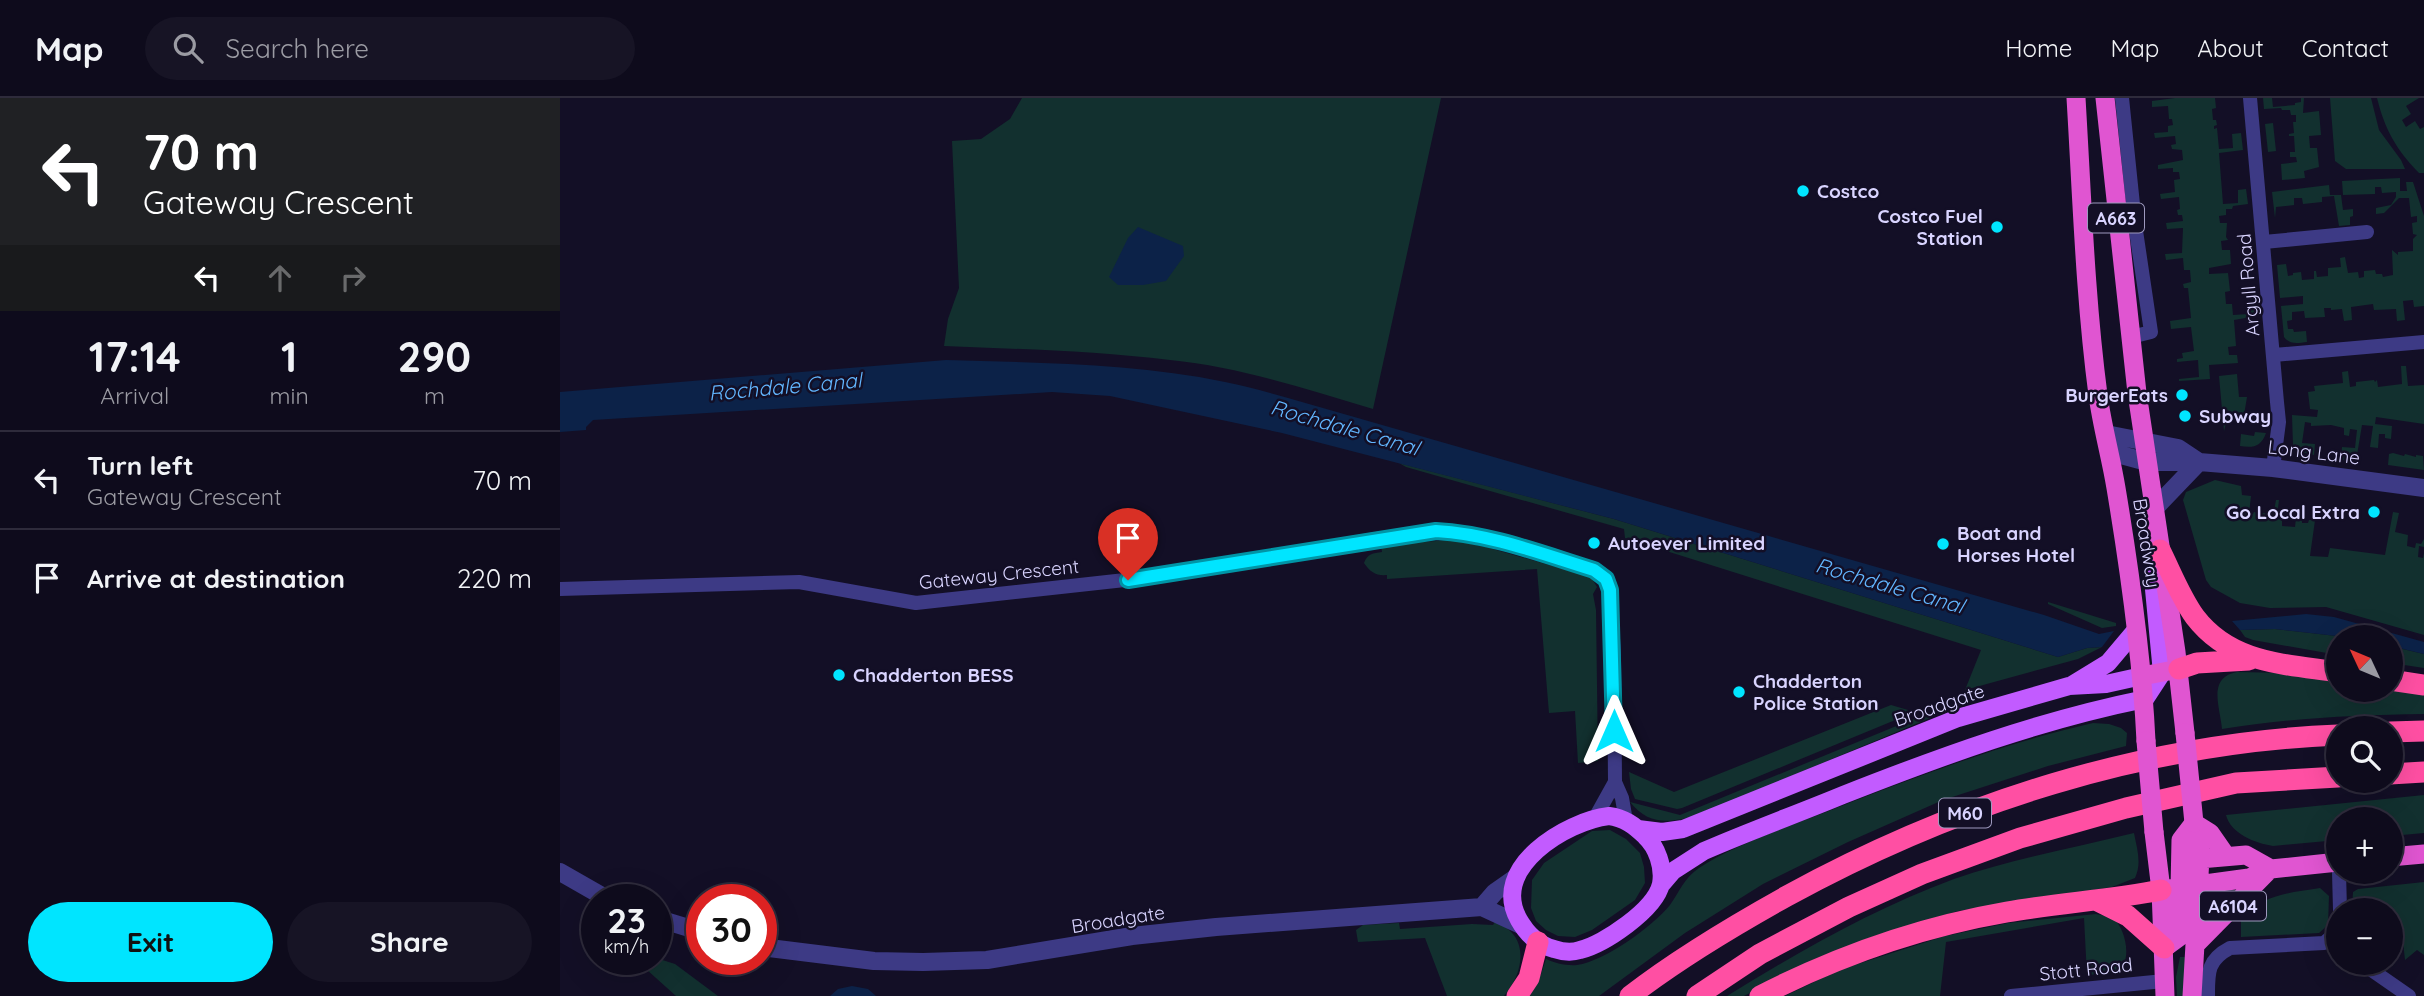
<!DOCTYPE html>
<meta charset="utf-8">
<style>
body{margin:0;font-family:Quicksand,sans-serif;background:#171425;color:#f1f3f6;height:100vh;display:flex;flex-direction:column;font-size:26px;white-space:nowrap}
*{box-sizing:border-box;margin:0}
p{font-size:23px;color:#9b9ba3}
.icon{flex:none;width:38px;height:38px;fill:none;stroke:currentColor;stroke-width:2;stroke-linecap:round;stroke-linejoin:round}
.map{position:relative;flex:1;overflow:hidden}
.side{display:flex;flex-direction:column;background:#0e0b1c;width:560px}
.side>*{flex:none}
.guide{background:#202124;color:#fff;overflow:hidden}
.needle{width:46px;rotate:314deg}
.controls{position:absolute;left:1766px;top:527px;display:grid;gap:14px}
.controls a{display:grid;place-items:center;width:77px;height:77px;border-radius:50%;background:#0e0b1c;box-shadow:0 7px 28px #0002,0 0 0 2px #2e2b3b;font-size:35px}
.speed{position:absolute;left:21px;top:786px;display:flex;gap:14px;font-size:35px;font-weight:700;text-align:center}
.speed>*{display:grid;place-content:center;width:91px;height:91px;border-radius:50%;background:#0e0b1c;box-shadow:0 7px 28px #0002,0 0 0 2px #2e2b3b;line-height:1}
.speed small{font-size:18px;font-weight:400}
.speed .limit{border:10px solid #d22;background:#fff;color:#111}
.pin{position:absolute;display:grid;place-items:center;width:60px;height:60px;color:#fff;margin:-72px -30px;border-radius:50% 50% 50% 0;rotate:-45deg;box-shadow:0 0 7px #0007}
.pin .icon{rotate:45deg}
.me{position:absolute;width:77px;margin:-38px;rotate:0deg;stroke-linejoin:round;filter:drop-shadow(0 0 5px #0008)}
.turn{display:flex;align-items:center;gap:24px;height:147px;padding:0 28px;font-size:32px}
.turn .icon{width:91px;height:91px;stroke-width:2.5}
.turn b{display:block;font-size:49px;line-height:60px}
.lanes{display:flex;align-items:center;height:66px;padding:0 28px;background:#0003;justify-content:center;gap:35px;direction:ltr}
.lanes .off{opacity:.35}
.eta{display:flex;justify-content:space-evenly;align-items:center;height:119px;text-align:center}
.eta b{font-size:42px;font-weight:700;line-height:49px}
.button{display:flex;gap:14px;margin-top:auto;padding:14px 28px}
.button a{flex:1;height:80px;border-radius:42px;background:#00e5ff;color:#111;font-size:28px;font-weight:700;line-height:80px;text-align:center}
.button a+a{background:#171425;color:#f1f3f6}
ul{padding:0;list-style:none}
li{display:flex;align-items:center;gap:21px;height:98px;padding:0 28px;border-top:2px solid #2e2b3b}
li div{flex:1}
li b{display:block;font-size:26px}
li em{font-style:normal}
header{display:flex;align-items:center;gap:42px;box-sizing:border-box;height:98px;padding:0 35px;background:#0e0b1c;border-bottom:2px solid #2e2b3b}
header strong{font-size:33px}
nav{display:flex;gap:38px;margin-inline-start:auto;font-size:24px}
.search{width:490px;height:63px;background:#171425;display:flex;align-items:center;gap:18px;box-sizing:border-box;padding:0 24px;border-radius:38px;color:#9b9ba3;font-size:26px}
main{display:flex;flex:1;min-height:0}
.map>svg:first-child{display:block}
.green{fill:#12302f}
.water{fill:#0c2248}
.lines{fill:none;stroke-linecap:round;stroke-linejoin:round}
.minor{stroke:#3d3a85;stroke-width:14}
.tertiary{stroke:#3d3a85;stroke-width:18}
.primary{stroke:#c25bff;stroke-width:18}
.trunk{stroke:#e055d1;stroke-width:19}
.motorway{stroke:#ff4fa3;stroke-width:21}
.trunk-bridge{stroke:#e055d1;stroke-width:19}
.route-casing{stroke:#0095a6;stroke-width:18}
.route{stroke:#00e5ff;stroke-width:12}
.poi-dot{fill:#00e5ff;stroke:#130f26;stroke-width:2.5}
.labels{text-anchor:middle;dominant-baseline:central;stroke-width:5;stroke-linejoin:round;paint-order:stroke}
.shield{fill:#130f26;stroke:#9e99be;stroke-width:2}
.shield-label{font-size:18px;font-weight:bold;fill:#d9d4ff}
.poi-label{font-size:19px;font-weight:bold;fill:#d9d4ff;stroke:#130f26;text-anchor:start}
.street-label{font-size:19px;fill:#d9d4ff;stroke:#130f26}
.water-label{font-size:21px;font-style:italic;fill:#62b6ff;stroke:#130f26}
</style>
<header>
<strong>Map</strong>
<div class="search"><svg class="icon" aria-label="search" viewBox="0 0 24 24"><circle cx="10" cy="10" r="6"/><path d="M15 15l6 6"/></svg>Search here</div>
<nav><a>Home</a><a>Map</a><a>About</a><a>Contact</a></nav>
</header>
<main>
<section class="side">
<div class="guide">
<div class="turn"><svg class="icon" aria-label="left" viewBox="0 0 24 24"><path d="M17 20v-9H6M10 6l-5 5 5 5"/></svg><div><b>70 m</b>Gateway Crescent</div></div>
<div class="lanes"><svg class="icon" aria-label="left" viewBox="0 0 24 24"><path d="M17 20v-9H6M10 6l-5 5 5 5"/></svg><svg class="icon off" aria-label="ahead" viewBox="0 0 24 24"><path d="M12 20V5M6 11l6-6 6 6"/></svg><svg class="icon off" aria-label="right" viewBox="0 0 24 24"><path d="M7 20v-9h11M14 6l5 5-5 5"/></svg></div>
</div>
<div class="eta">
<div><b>17:14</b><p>Arrival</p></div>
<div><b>1</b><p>min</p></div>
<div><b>290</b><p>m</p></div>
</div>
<ul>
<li><svg class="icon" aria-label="left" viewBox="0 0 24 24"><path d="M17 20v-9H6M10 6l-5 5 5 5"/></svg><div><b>Turn left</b><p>Gateway Crescent</p></div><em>70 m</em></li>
<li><svg class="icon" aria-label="arrive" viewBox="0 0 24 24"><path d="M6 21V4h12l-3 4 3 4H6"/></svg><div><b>Arrive at destination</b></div><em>220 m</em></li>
</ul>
<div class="button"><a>Exit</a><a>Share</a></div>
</section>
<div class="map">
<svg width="1864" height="898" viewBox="0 0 1864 898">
<rect width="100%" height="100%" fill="#130f26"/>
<path class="green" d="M462,0H881L813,311C746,291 680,269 610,262C535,253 459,251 384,248L388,221L399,190L392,43L421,41L450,21Z
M1615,0H1655L1656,10L1652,11L1653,22H1656L1657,27L1654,28V31L1657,30L1659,51L1673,50L1672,36L1681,35L1683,52L1659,55L1663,106L1678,105V92L1686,91L1688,106L1673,108L1672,111H1666V117L1659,118L1660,125H1667L1666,139L1668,142L1661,143L1662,152H1670L1671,166L1649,170V176L1668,175L1670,193L1665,194L1666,206H1672L1673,217L1689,216L1688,204H1696L1697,218L1674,222L1676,248L1668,249L1669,257H1677L1678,265L1649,267L1650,281L1619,283V281L1639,279L1638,262L1617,264V261L1623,260L1622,255L1634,253L1631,229L1611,231L1610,223L1631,220L1628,190H1624L1623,186L1631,184L1630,172H1624L1623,160L1606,162L1605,156L1622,155L1623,130L1607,131L1606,125L1623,123L1622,117H1618L1617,112L1620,111L1619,99L1601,101L1600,96L1615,94L1614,82L1620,81L1619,74H1613V70L1598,71V67L1623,62L1622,52L1612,51L1611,47L1616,46L1615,38L1595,40L1594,35L1608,34V28L1613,27L1612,21H1609L1608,8L1592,9V3Z
M1703,0H1712L1713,9L1735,7V5L1741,4V0H1744L1743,15L1759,13L1761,37L1749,38L1750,50H1757L1759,69L1744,73L1745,80L1722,82L1721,66L1737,64L1736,59H1730V54H1735L1734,38H1729V36L1734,35L1733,24H1736V17H1731L1730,12H1722L1721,10L1704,11Z
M1770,0H1811L1819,32L1841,62L1845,71H1786L1775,63Z
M1817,0H1859L1846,8L1851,16L1842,22L1846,29L1855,23L1860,31L1864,29V75H1859C1836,51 1825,32 1817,0Z
M1713,25L1716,53L1708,54L1705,26Z
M1840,80V93H1847L1846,84H1853L1864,118V208L1854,209L1853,202L1843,203L1845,222L1837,223L1836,211L1814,212L1813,206L1791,209L1792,222L1784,223L1782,211L1771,212V210H1764L1765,219L1745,220L1744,213L1732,214V222L1727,223L1728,231H1733L1734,234L1746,233L1747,244C1738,245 1730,247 1724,239L1721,208L1743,206V198L1720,200L1717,167L1726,166L1728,178L1733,177V175L1741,174L1742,182L1754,181V173H1756L1757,179L1768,178V170L1781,169L1780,160L1785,159L1788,175L1798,174L1799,180L1804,179V173L1815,172L1816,176H1822L1823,179L1833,177L1832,152L1838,157V154L1853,153V141L1857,137L1853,136L1852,125L1857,124V118L1851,119L1849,100H1839L1824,115L1816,116V110L1831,107L1836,99V94L1822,95L1821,89H1815V96L1783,97L1782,83Z
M1769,87L1770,97H1781L1783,112L1793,111V118L1790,119V127L1779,128L1774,98L1762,99V104L1743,106L1742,100H1734V107L1716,109L1715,120L1712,94Z
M1841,268H1846L1848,288L1864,287V326L1816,319L1815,326L1832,328L1831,341L1825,340V336H1819L1818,350L1810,349L1813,328L1802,327L1796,363L1781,362L1782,349L1795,350L1797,332L1790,331L1789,338L1784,337V330L1771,327L1751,328V325L1745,324L1742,345L1755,346L1754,357L1737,353L1733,348L1732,317L1757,319L1758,312L1750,311L1748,294L1755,293L1754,288L1783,285L1782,274L1788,273L1790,289L1796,288V284L1814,282L1815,284L1817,282L1818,289L1842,286Z
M1677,276L1679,299H1687L1684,317H1679L1678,320L1667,321L1664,333L1659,278Z
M1695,334L1706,335C1701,349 1693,350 1680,348L1681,336L1694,338Z
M1833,355L1844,358L1845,356L1856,359V357L1863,358L1864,372L1828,367L1829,356Z
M839,365L1054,421L1498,559L1527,550L1542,549L1518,561L1405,592L1421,552L1065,440L1064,431L846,369Z
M1655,382L1681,388L1682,397L1691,398L1689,416H1693L1694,414L1710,416L1709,419H1713L1716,402H1719L1717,418L1722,419V428L1735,429L1736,420L1742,421V425H1748L1749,422H1754L1757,408L1750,458L1768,459L1770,450L1825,457L1833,414L1839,415L1835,434L1848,437L1847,448L1855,450L1856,445L1861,446L1864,441V449L1859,448L1858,459L1863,460L1864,455V537L1766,509L1710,510L1680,505L1651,489L1646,482L1623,402L1626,394Z
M890,442L926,449L1031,479L1037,489L1033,496L1036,512L1038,663L1018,665L1015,613L989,615L977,471L827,481V477C816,478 810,474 804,465C807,456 813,455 822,454L821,447Z
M1488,504L1556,525V528L1542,530L1488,506Z
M1715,531L1786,539H1778V557L1693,542L1685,539L1680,532Z
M1830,548L1864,556V570L1831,565Z
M1677,574L1726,575L1778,583V592H1830L1864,595V616C1796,617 1729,620 1662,631C1660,608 1647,580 1677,574Z
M1331,607L1348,612L1345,618L1122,710L1117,711L1075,701L1071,691L1069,674L1114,694Z
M1368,615L1370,620L1138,717C1110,725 1089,728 1070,704L1120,717Z
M1533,625L1549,626L1561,630L1567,635L1566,648L1488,668L1383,702L1288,744L1203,786L1125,835L1039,898H969L981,876L986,861C995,865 1006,868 1017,867C1045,863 1092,829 1110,807C1120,793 1124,780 1139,770C1172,748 1227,729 1266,714C1353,680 1441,646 1533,625Z
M1864,697V735L1831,738L1830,721H1778V742L1713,748C1695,745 1671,736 1666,717Z
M1050,732L1066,741L1080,755L1084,769L1085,785L1075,802L1032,832L1015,839L998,838L986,832L976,823L971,810L972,782L984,765L1032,733Z
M1574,735C1577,751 1582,765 1575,780L1552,789L1398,813L1317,837L1257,860L1184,898H1167C1240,853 1313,811 1394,781C1452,761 1514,750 1574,735Z
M1864,784V857L1857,852L1845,862L1841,825L1831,826L1830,812H1792L1793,794L1798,791Z
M1760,790L1769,798L1768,827L1759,835L1681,839V819C1706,796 1728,795 1760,790Z
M1536,816C1541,817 1549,818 1553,820C1566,830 1574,867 1555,874C1547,877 1536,876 1527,877L1524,820L1386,844L1380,898H1225L1279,872L1385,838L1448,825Z
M935,824C971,837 964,875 944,898H887L865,840L798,844L796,832L803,827L839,825L840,831L912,826L933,827Z
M1620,859H1626L1623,898H1617L1616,879Z
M96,860L115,866L158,898H116L86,871L88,861Z"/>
<path class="water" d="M578,129L623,148L624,158L606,183L583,187H558L549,179L568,140Z
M386,262C479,265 574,265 665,284C686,288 707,294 728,300L1484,517L1539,536L1554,533L1542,549L1527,550L1498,559L1054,421L722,335L550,298L492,294L33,322L26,329V332L0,334V294Z
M1746,516L1774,519L1864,544V556L1831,548L1830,539H1786L1715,531L1680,532L1672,523Z
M292,888L308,891L316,898H270L278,891Z"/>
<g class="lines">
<path class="minor" d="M1562,0L1575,126L1591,234L1571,239
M1690,0L1717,304L1719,324L1713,370
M1704,144L1807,134
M1714,257L1864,244
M0,491L239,484L356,505L592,479L816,441L876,434L899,435L947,444L1034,472L1046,481L1050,492L1054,557L1055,684L1062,700L1066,723
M1035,720L1055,684
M1779,774L1780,812
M1800,864L1849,898
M1451,898L1604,883
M1648,898C1648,875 1647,862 1670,850L1764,845L1778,833"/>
<path class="tertiary" d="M1546,336L1618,350L1639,364
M1550,354L1587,364H1639L1713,370L1864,390
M1595,410L1639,364
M0,774L49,802
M922,809L935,794L955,780
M96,820L142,834
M201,849L314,863L363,864L427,862L572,838L656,829L922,809L963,828"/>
<path class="primary" d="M1512,587L1548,565L1575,533
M1049,718C1064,720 1074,727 1085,738C1097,749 1104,769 1101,786C1095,812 1044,846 1020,852C1011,855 1003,854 994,851C978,847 967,836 959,822C929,770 1006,723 1049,718Z
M1078,731L1102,734L1123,731L1398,620L1509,588L1546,586L1582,578
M1101,787L1113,773L1144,753C1190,733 1237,716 1283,697C1382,658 1481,622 1585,601L1602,575L1593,481L1600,452"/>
<path class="trunk" d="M1516,0C1522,99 1525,198 1538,297C1542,328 1551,359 1556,390C1570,474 1582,559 1586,643
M1545,0L1577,295L1616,554L1625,635
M1582,578L1619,571
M1634,725L1650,735L1666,758
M1594,734L1601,792L1605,898
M1830,759L1864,756
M1628,762L1686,757L1711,771
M1601,792L1689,780L1711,771L1778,764
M1636,846L1707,774
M1604,850L1619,839L1621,742L1634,725
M1632,898L1640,760L1639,740L1634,725"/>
<path class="motorway" d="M1600,452C1611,474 1621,500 1635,519C1671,566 1725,566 1778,574
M1619,571L1637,565L1689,562
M1830,582L1864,587
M1830,634L1864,633
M1830,676L1864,674
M1536,802L1568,818L1604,850
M957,898L969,880L978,844
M1070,898C1119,860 1173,828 1227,798C1397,705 1584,645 1778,637
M1137,898L1200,856L1289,809L1362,776L1460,740L1566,710L1676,685L1778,679
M1200,898C1278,858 1360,829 1447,814C1498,805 1550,802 1601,792"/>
<path class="trunk-bridge" d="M1625,635L1634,725
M1586,643L1594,734"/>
</g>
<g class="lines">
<g class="route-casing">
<path id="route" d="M568,482L876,433C931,436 982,456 1034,472L1046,481L1050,492L1054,633"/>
</g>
<use href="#route" class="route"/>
</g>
<g class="poi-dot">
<circle cx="1243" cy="93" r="7"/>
<circle cx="1437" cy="129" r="7"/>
<circle cx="1622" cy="297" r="7"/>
<circle cx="1625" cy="318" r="7"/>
<circle cx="1814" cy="414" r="7"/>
<circle cx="1034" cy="445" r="7"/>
<circle cx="1383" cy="446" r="7"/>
<circle cx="279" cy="577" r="7"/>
<circle cx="1179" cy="594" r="7"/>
</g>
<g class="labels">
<g class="shield">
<rect x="1528" y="105.5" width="56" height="29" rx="5"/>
<rect x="1379" y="700.5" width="52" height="29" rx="5"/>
<rect x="1640" y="793.5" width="66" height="29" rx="5"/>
</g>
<g class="shield-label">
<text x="1556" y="120">A663</text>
<text x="1405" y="715">M60</text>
<text x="1673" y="808">A6104</text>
</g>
<g class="poi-label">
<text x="1257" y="93">Costco</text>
<text x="1423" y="118" text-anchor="end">Costco Fuel<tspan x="1423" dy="22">Station</tspan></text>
<text x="1608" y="297" text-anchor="end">BurgerEats</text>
<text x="1639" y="318">Subway</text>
<text x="1800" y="414" text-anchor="end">Go Local Extra</text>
<text x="1397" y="435">Boat and<tspan x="1397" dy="22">Horses Hotel</tspan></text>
<text x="1048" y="445">Autoever Limited</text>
<text x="293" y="577">Chadderton BESS</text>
<text x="1193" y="583">Chadderton<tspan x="1193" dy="22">Police Station</tspan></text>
</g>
<g class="street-label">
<text transform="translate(1688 187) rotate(-95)">Argyll Road</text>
<text transform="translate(1754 354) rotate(7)">Long Lane</text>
<text transform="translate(1587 445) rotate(81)">Broadway</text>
<text transform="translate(439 476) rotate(-6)">Gateway Crescent</text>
<text transform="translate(1379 607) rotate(-19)">Broadgate</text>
<text transform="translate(558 821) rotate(-9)">Broadgate</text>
<text transform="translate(1526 871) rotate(-6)">Stott Road</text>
</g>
<g class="water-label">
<text transform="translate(225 288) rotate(-5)">Rochdale Canal</text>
<text transform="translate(785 329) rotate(16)">Rochdale Canal</text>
<text transform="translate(1330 487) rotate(16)">Rochdale Canal</text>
</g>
</g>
</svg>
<div class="controls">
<a><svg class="needle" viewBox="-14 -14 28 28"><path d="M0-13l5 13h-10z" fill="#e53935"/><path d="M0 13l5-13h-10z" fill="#9b9ba3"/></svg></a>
<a><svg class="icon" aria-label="search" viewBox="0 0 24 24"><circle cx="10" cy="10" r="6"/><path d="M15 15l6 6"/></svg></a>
<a>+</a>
<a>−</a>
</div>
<div class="speed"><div>23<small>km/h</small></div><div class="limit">30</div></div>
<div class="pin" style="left:568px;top:482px;background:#d93025"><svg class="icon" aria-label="arrive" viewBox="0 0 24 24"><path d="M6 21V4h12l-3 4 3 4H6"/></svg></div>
<svg class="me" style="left:1054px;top:633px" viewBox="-20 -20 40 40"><path d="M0-17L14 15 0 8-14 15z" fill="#00e5ff" stroke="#fff" stroke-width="4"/></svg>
</div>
</main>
